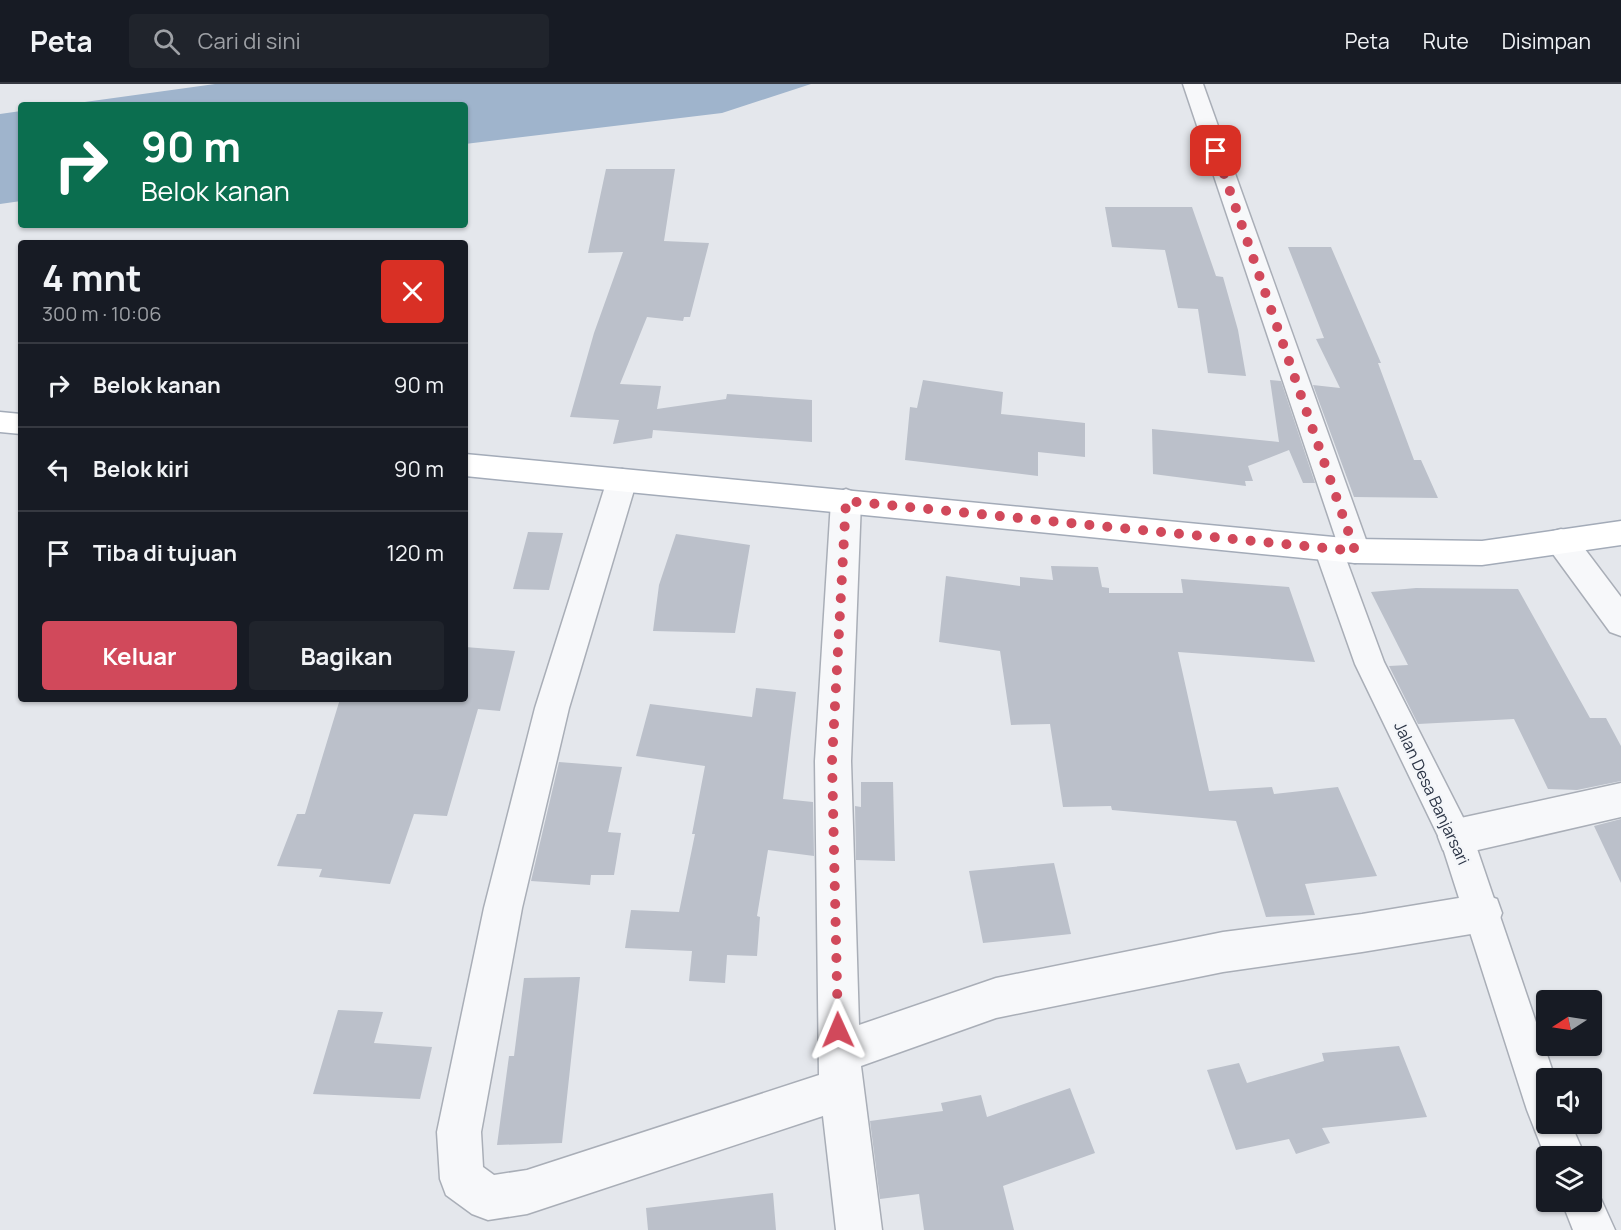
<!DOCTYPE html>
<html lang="id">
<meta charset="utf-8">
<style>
body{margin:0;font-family:Manrope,sans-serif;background:#20242c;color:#f1f3f6;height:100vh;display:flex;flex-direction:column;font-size:22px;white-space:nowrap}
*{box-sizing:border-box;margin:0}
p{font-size:20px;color:#9ea1a6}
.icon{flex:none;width:33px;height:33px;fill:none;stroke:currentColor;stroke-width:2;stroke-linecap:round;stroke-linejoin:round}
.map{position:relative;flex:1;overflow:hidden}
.drawer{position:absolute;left:18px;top:156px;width:450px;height:462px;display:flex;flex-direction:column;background:#171b24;border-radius:6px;box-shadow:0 2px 4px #0004}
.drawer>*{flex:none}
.guide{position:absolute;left:18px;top:18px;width:450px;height:126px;border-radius:6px;box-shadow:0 2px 4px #0004;background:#0b6e4f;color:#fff;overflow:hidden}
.needle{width:39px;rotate:258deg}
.buttons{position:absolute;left:1536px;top:906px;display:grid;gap:12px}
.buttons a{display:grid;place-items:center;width:66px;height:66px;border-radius:6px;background:#171b24;box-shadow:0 2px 4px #0004;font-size:30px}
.pin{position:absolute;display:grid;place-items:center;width:51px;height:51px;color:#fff;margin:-26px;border-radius:12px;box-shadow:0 3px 9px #0006}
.me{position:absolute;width:66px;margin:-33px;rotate:359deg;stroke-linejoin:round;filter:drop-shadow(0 0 4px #0008)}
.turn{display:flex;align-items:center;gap:21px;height:126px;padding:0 24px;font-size:27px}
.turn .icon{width:78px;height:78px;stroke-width:2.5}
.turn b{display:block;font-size:42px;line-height:51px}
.round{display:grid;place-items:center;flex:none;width:63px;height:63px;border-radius:6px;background:#20242c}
.summary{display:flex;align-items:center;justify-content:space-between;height:102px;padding:0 24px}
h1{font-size:36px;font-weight:700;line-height:45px}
.action{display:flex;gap:12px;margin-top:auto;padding:12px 24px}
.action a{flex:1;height:69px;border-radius:6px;background:#d1495b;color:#fff;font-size:24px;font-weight:700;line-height:69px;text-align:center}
.action a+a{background:#20242c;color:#f1f3f6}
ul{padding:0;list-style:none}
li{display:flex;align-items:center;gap:18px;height:84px;padding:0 24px;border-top:2px solid #363941}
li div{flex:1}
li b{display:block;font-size:22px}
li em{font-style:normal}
header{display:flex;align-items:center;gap:36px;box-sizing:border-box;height:84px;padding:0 30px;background:#171b24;border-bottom:2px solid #363941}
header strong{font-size:28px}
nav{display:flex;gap:33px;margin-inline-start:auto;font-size:21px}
.search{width:420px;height:54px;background:#20242c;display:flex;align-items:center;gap:15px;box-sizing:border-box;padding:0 21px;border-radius:6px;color:#9ea1a6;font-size:22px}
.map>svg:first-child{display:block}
.water{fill:#9fb4cc}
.building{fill:#bbc0ca}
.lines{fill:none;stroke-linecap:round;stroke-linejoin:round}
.pedestrian-casing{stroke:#a9aeb7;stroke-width:3}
.minor-casing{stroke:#a9aeb7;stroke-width:3}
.primary-casing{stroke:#a3abb8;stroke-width:3}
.pedestrian{fill:#f7f8fa;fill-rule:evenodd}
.minor{fill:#f7f8fa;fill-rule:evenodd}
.primary{fill:#fff;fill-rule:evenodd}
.route{stroke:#d1495b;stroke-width:10;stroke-dasharray:0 18}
.labels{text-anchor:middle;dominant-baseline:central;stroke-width:5;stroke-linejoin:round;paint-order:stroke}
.street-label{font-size:16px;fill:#2b3445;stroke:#f4f6f9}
</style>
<header>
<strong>Peta</strong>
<div class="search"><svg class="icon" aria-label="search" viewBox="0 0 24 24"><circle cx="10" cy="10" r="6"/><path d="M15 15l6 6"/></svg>Cari di sini</div>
<nav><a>Peta</a><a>Rute</a><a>Disimpan</a></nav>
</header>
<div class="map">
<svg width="1621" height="1146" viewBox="0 0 1621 1146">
<rect width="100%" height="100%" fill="#e4e7ec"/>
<path class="water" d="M215,0H811L722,29L465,60V21H63Z
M21,27V117L0,120V30Z"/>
<path class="building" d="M606,85H675L664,157L709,159L690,233H684L683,237L647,233L620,300L661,302L657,325L726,315L727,310L812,316V358L653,346L652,354L613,360L619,336L570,333L594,249L623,168L588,169Z
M1105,123H1192L1216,192L1223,193L1238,246L1246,292L1208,289L1198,225L1178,224L1165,166L1112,163Z
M1288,163H1331L1381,279H1378L1414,376H1421L1438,414L1354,413L1313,301L1340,304L1316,255L1324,254Z
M923,296L1003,308L1001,330L1085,339V373L1038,368V392L905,376L910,323L917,324Z
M1270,296L1281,297L1315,399H1303L1289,366L1248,382L1253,397H1245L1246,402L1153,390L1152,345L1279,358Z
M528,448L563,449L549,506L513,505Z
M676,450L750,461L735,549L653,547L659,501Z
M1051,482L1098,483L1102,503L1109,504V509H1183L1181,495L1289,503L1315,578L1178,568L1209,707L1272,703L1274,710L1338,703L1377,792L1305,800L1315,831L1266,833L1236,737L1112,726L1111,722L1063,723L1050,640L1011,641L1000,567L939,558L946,492L1020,502V493L1053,496Z
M1416,504L1518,505L1590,634H1606L1621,662V697L1577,706L1548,705L1514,635L1418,640L1389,582L1408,581L1371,508Z
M465,563L515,567L500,627L478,625L447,732L414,730L390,800L319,793L322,785L277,782L297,730H305L340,615H465Z
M756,604L796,608L783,715L813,718L814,772L768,766L757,832L760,833L757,872L727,871L725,899L689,897L692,867L625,864L631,826L679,828L695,750H692L705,682L636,672L650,620L752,633Z
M559,678L622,683L608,748L621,749L614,791H591L590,801L531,797Z
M861,698H893L895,777L856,776L855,722L861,723Z
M1621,735V799L1594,742Z
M1054,779L1071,850L983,859L969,787Z
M580,893L562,1059L497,1061L509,972H514L524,894Z
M338,926L383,928L374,959L432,963L420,1015L313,1010Z
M1399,962L1427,1033L1322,1044L1330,1059L1296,1070L1289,1055L1236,1066L1207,986L1239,979L1247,999L1324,977L1322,969Z
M1070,1004L1095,1069L1003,1102L1014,1146H924L919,1110L880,1115L870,1037L943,1027L941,1019L981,1011L987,1033Z
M773,1109L776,1146H648L646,1124Z"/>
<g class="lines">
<g class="pedestrian-casing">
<path id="pedestrian" d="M1328,453L1338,456L1342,464L1384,578L1473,753L1555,994H1546V1040H1571L1585,1072H1546V1075L1545,1072L1527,1026L1441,758L1355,580L1314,464L1318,456Z
M1592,1102L1596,1104L1615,1146H1573L1562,1118H1592Z"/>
</g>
<g class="minor-casing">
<path id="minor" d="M1183,0H1203L1370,467L1366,476L1355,479L1344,476L1340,467Z
M622,385L632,388L637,396L569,624L522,824L481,1048L483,1083L494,1091L527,1086L819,991L815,677L831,417L836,409L846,405L856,409L861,417L851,677L859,941L996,894L1223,848L1362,830L1483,810L1497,815L1502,829L1497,843L1483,848L1362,868L1223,888L996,934L861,982L882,1146H836L823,1032L527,1130L488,1136L472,1130L446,1111L440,1095L437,1048L484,824L535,624L607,396L612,388Z
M1561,445L1572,448L1621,513V552L1610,548L1550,466L1546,457L1550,448Z
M1621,699V733L1456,771L1443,766L1438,753L1443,740L1456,735Z"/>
</g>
<g class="primary-casing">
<path id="primary" d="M0,328L21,330V350L0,348Z
M465,370L1355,455L1482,457L1621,437V461L1482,481L1355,479L465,392Z"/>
</g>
<use href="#pedestrian" class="pedestrian"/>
<use href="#minor" class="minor"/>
<use href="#primary" class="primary"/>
</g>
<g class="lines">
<path class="route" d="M838,946L832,677L846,417L1355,467L1216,67"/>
</g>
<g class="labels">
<g class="street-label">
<text transform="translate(1432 709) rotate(65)">Jalan Desa Banjarsari</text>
</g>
</g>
</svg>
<div class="buttons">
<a><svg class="needle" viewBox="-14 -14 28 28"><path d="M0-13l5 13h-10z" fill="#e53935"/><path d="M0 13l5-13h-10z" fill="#9ea1a6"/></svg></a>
<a><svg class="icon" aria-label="sound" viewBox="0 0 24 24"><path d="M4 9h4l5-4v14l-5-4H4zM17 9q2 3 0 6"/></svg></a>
<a><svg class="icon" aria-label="layers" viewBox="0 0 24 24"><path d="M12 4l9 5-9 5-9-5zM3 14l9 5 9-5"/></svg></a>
</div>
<div class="pin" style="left:1216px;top:67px;background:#d93025"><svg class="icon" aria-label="arrive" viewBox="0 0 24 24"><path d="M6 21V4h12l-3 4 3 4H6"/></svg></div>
<svg class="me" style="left:838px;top:946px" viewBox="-20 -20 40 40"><path d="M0-17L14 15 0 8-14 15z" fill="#d1495b" stroke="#fff" stroke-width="4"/></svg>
<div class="guide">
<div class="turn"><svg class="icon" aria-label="right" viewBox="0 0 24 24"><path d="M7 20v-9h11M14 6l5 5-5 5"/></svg><div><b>90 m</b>Belok kanan</div></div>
</div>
<section class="drawer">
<div class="summary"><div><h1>4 mnt</h1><p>300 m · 10:06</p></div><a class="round" style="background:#d93025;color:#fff"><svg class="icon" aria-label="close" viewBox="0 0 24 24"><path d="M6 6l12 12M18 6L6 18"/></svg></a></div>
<ul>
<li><svg class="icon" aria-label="right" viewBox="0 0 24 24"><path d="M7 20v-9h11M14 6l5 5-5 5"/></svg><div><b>Belok kanan</b></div><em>90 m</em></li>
<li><svg class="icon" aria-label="left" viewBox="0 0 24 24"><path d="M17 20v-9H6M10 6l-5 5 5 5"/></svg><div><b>Belok kiri</b></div><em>90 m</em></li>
<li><svg class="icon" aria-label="arrive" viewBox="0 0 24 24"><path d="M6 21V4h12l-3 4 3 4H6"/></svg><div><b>Tiba di tujuan</b></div><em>120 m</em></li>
</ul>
<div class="action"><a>Keluar</a><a>Bagikan</a></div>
</section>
</div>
